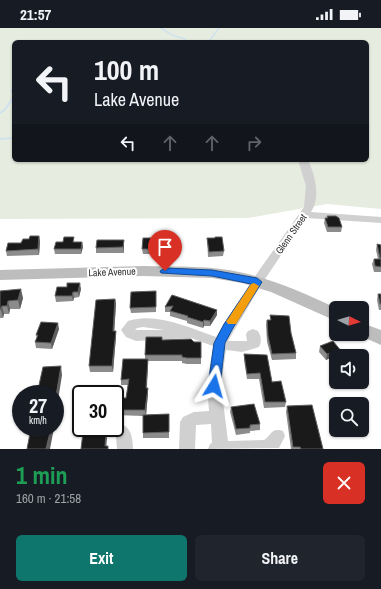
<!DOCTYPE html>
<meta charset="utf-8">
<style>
body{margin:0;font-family:"Archivo Narrow",sans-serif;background:#20242c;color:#f1f3f6;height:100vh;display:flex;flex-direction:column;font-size:15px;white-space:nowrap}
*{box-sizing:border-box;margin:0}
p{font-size:13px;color:#9ea1a6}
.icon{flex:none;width:22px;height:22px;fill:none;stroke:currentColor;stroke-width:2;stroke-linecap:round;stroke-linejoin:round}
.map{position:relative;height:421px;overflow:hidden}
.panel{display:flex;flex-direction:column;background:#171b24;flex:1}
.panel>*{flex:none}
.top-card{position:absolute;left:12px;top:12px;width:357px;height:122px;border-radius:6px;box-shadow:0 1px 3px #0004;background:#171b24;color:#f1f3f6;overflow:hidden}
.needle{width:26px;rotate:95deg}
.fabs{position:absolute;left:329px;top:273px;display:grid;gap:8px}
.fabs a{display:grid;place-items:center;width:40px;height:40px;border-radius:6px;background:#171b24;box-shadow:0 1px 3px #0004;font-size:20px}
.speed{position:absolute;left:12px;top:357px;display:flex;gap:8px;font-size:20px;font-weight:700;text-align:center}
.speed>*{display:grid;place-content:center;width:52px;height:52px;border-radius:50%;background:#171b24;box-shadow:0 1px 3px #0004;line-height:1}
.speed small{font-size:10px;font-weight:400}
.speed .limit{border:2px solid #111;border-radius:6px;background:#fff;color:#111}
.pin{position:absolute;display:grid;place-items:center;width:34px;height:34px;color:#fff;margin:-41px -17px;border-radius:50% 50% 50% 0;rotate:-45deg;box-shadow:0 0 4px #0007}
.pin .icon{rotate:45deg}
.me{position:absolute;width:44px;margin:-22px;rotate:8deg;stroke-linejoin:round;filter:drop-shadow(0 0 3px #0008)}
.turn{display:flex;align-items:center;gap:14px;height:84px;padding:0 16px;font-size:18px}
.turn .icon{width:52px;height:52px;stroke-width:2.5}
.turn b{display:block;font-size:28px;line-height:34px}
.lanes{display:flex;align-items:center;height:38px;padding:0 16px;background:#0003;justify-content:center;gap:20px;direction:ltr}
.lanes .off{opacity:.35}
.round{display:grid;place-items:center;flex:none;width:42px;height:42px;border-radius:6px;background:#20242c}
.overview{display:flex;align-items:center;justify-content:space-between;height:68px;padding:0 16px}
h1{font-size:24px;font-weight:700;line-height:30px;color:#1e9e55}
.button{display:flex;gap:8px;margin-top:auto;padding:8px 16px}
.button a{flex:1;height:46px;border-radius:6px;background:#0f766e;color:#fff;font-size:16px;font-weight:700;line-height:46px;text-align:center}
.button a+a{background:#20242c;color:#f1f3f6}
.status{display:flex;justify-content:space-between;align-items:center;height:28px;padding:0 20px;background:#171b24;direction:ltr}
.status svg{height:11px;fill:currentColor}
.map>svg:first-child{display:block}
.green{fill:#e6ecdf;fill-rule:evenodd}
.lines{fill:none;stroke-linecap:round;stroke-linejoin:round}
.stream-far1{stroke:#cfe2ee;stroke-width:1.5}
.stream{stroke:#cfe2ee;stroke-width:2}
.street{fill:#d0d0d0;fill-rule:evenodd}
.secondary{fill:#bdbdbd;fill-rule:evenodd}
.wall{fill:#8c8c8c}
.shaded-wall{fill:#5f5f5f}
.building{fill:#1a1a1a;stroke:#5f5f5f}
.route{fill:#1a73e8;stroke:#114b97}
.slow{fill:#f59e0b}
.labels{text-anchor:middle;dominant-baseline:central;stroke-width:4;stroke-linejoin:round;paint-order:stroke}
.street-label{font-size:10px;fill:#333;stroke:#fff}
</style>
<div class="status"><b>21:57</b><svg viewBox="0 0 49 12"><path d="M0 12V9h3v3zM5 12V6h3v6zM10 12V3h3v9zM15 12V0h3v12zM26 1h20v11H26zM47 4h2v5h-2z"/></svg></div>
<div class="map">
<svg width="381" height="421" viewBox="0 0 381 421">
<rect width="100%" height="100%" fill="#fff"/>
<path class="green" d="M0,0H381V181L327,176L248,190L0,191ZM14,14H367V132H14Z"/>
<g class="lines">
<path class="stream-far1" d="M161,0L172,7L185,11L184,14
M204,14L210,12L219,0
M14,59L11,63L14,66"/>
<path class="stream" d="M0,85C8,81 8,75 14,69
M0,111L14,110"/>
<path class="street" d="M298,132H308C315,147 321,169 311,184L381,189V195L306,190L261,257L228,313H247L246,306L248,303L253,301L258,303C261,308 262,313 259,319L242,324L226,322L221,358L228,413L264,412C272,407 271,399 283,403L285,408L279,420L208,421L210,416L212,415L211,396L196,397L195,421H179L180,394L183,389L194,384L209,383L207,358L213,318L191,310L136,313L126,309L121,302L128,293C157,284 189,300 216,309L253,251L304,179L306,158ZM143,299L164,302H135L137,300Z
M115,395C130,395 133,408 133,421H117L116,409H90L84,407L82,402L83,400H115Z"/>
<path class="secondary" d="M143,238C177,239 211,237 244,245C277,253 306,266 336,280V293L271,264L242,255L212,250L143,248L0,252V242Z
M362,295L381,302V317L356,306H362Z"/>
</g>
<path class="wall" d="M327,188L342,199L341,204H327L324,195L325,190H327Z
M39,208L40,214L39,227L7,228L6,223L29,211Z
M207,210L224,223L223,228L208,229Z
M152,213H164V226H143L142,221Z
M75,214H82L83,219L81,226H55L54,221Z
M377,216L381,217V244H374L372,236L374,231H378L376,222Z
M124,217V225H96V220Z
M67,259L81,261L79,269L74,270L73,273L56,274L55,268Z
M0,263L23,270L20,281H10L9,286H4L3,290H0Z
M156,263V284L131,285L130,280Z
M378,266H381V282H379L377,272Z
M172,267L217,287L210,298H204L203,300L187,295V293L170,288V284H165V279Z
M115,271L116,276L114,303H116V308L113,344H90L89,338Z
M270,287L291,305L296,325V331L272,332L267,314L266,297L267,292H270Z
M59,301L52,321L36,320L35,314L37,310L36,307Z
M162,312L201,314V336H187L182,335V333H148L147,360H148V365L146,387L169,386V410H143V388L115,387V370H126L128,357H121V352L145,331V327Z
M320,318L342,324L336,328V338L330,330L326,332L319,324Z
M244,326L272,354L286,374L285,379L264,380L259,351H247L244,332Z
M287,378L323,421H291L286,384Z
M231,379L260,396V402L250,403V405L236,407L230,384Z"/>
<path class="shaded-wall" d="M39,208L40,214L39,227L38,221Z
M124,212V225L123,219Z
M82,214L83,219L81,226V221Z
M80,255L81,261L79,269L78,264Z
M21,261L23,270L20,281L18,272Z
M73,264L74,270L73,273L72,268Z
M115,271L116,276L114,308L113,303Z
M8,273L10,281L9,286L7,278Z
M2,278L4,286L3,290L1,282Z
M217,282V287L210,298V293Z
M204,292V298L203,300V294Z
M58,295L59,301L52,321L51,315Z
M116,303V308L113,344L112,338Z
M331,325L330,330L326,332L327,326Z
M148,331V337L146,365V360Z
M61,338L62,347L56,385L55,379V374Z
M148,360V365L146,388L145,382Z
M51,400H54L50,421H46Z
M106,405L107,410L106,421L105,418Z"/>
<path class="building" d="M327,188H336L339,190L342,199H328L325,190H328Z
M30,208H39L38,221L6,223L8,215H21L23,211H29Z
M64,209H74L73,214H82L81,221H54L56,214H63Z
M215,209H222L224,223L209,224L207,210H215Z
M143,210H151V213H164V221H142Z
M97,212H124L123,219L96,220Z
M377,216L381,217V230H380Z
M374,231H381V239L375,238Z
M67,255H80L78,264H73L72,268H55L57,259H67Z
M21,261L18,272L8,273L7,278H2L0,282V263Z
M156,263V279L130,280L131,264Z
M378,266H381V276H380Z
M172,267L217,282L210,293L204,292L203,294L187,289L188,288L170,283L173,278L165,279Z
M115,271L113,303H116L112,338H89L96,272Z
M270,287L289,288L291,305L296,325L272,326L268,308L267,292H271Z
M41,294L58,295L51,315L35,314L38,307H36Z
M146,309H162V312L191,311L194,314H201V330H187L182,329V327H145Z
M333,313L342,324H345L349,328H336V330L331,325L327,326L320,318Z
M244,326L267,327L272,354L281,353L286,374H265L260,345L247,346Z
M123,331H148L146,360H148L145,382H115V370H126L129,351L121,352Z
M61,338L55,374V366H37L43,339Z
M85,361H107V366H84Z
M254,376L260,396L250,397V400L236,401L231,379Z
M312,377L323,421H301L300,419H293L287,378Z
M169,386V404L143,405V387Z
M31,400H51L46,421H27Z
M83,404L106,405L105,418H108V421H81Z"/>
<path class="route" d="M165,240L212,242L257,250L262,254L233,300L225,315L220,358L218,362L214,363L210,362L208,358L214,315L224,296L251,256L212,248L161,245L160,243Z"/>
<path class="slow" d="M254,255L259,258L236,296H228L226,293L228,291L251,256Z"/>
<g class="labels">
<g class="street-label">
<text transform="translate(291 206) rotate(-55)">Glenn Street</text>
<text transform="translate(112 244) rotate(-2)">Lake Avenue</text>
</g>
</g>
</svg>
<div class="fabs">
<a><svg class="needle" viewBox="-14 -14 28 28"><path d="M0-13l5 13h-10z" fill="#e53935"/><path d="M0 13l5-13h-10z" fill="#9ea1a6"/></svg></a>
<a><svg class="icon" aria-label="sound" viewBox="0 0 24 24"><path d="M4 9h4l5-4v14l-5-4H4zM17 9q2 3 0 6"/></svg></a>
<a><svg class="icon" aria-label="search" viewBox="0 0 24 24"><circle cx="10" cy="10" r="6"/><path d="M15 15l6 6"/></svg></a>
</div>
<div class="speed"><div>27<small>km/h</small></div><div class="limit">30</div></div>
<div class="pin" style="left:165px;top:243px;background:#d93025"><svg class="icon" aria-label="arrive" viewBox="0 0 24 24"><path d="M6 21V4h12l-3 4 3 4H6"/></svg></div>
<svg class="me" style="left:214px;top:358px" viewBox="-20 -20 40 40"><path d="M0-17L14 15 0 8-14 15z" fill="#1a73e8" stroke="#fff" stroke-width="4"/></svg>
<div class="top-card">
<div class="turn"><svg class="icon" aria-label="left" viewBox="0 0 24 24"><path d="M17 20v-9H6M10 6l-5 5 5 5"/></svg><div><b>100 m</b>Lake Avenue</div></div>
<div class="lanes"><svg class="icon" aria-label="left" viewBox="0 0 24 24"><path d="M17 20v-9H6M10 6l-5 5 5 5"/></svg><svg class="icon off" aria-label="ahead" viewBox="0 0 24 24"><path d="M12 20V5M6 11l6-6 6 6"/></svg><svg class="icon off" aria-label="ahead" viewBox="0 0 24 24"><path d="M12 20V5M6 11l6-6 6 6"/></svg><svg class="icon off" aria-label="right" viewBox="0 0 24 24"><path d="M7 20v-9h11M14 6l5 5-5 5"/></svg></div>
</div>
</div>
<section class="panel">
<div class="overview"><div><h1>1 min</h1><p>160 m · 21:58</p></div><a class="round" style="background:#d93025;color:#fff"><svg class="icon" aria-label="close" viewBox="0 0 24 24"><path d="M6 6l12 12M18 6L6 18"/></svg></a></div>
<div class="button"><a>Exit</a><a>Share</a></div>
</section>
